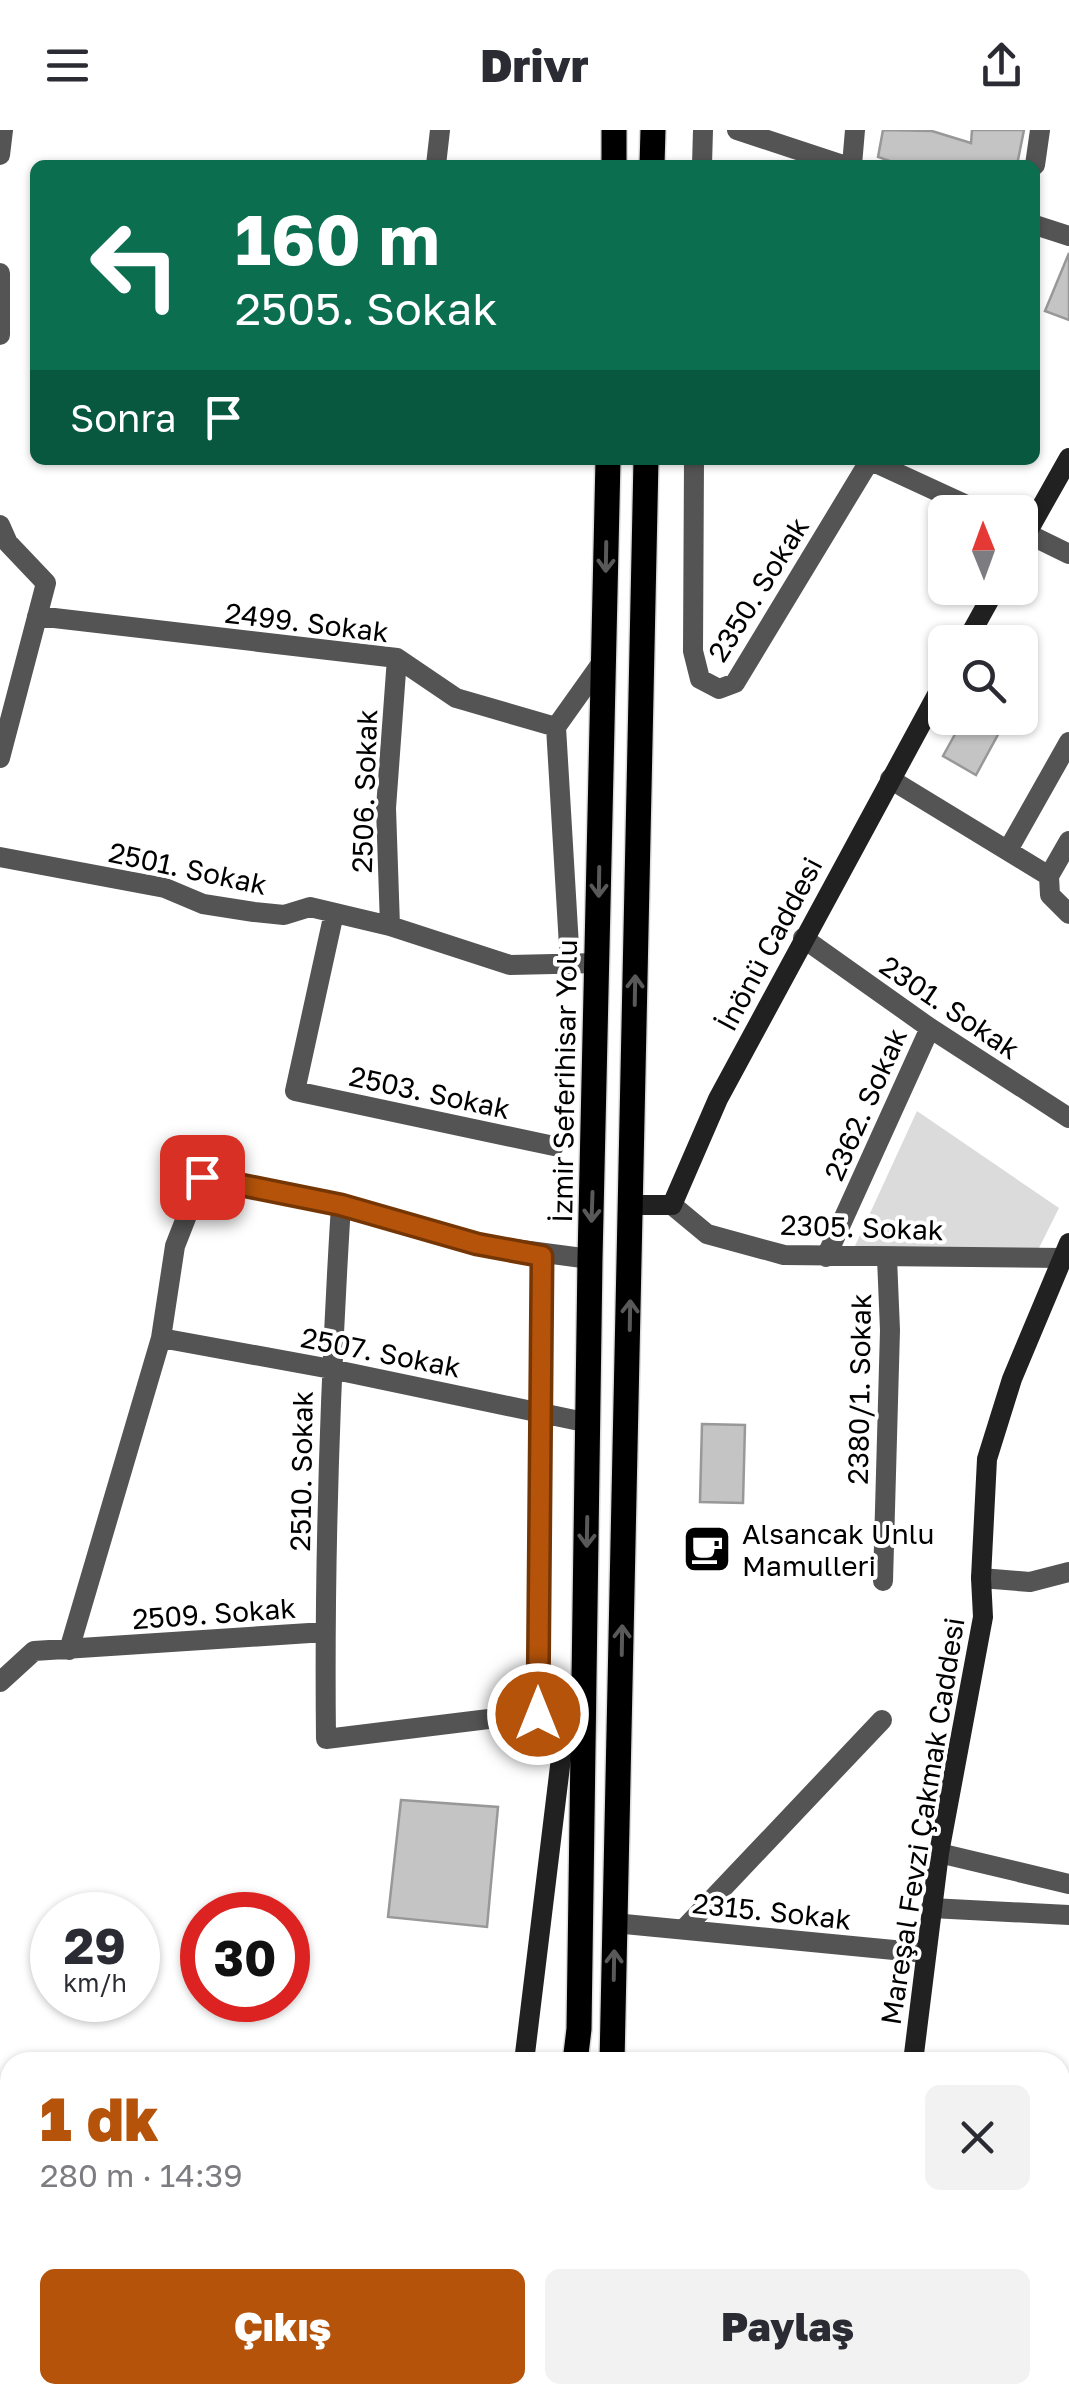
<!DOCTYPE html>
<html lang="tr">
<meta charset="utf-8">
<style>
body{margin:0;font-family:"Golos Text",sans-serif;background:#f2f2f3;color:#2b2b33;height:100vh;display:flex;flex-direction:column;font-size:38px;white-space:nowrap}
*{box-sizing:border-box;margin:0}
p{font-size:32px;color:#7c7c81}
.icon{flex:none;width:55px;height:55px;fill:none;stroke:currentColor;stroke-width:2;stroke-linecap:round;stroke-linejoin:round}
.map{position:relative;flex:1;overflow:hidden}
.drawer{position:absolute;left:0px;top:1922px;width:1070px;height:352px;display:flex;flex-direction:column;background:#fff;border-radius:30px 30px 0 0;box-shadow:0 2px 8px #0004}
.drawer>*{flex:none}
.hud{position:absolute;left:30px;top:30px;width:1010px;height:305px;border-radius:15px;box-shadow:0 2px 8px #0004;background:#0b6e4f;color:#fff;overflow:hidden}
.needle{width:65px;rotate:359deg}
.fabs{position:absolute;left:928px;top:365px;display:grid;gap:20px}
.fabs a{display:grid;place-items:center;width:110px;height:110px;border-radius:15px;background:#fff;box-shadow:0 2px 8px #0004;font-size:50px}
.speed{position:absolute;left:30px;top:1762px;display:flex;gap:20px;font-size:50px;font-weight:700;text-align:center}
.speed>*{display:grid;place-content:center;width:130px;height:130px;border-radius:50%;background:#fff;box-shadow:0 2px 8px #0004;line-height:1}
.speed small{font-size:25px;font-weight:400}
.speed .limit{border:15px solid #d22;background:#fff;color:#111}
.pin{position:absolute;display:grid;place-items:center;width:85px;height:85px;color:#fff;margin:-42px;border-radius:20px;box-shadow:0 5px 15px #0006}
.me{position:absolute;width:110px;margin:-55px;rotate:0deg;stroke-linejoin:round;filter:drop-shadow(0 0 8px #0008)}
.turn{display:flex;align-items:center;gap:35px;height:210px;padding:0 40px;font-size:45px}
.turn .icon{width:130px;height:130px;stroke-width:2.5}
.turn b{display:block;font-size:70px;line-height:85px}
.then{display:flex;align-items:center;height:95px;padding:0 40px;background:#0003;gap:20px;font-size:38px}
.round{display:grid;place-items:center;flex:none;width:105px;height:105px;border-radius:15px;background:#f2f2f3}
.headline{display:flex;align-items:center;justify-content:space-between;height:170px;padding:0 40px}
h1{font-size:60px;font-weight:800;line-height:75px;color:#b45309}
.action{display:flex;gap:20px;margin-top:auto;padding:20px 40px}
.action a{flex:1;height:115px;border-radius:15px;background:#b45309;color:#fff;font-size:40px;font-weight:800;line-height:115px;text-align:center}
.action a+a{background:#f2f2f3;color:#2b2b33}
header{display:flex;justify-content:space-between;align-items:center;height:130px;padding:0 40px;background:#fff;font-size:45px;font-weight:800}
.map>svg:first-child{display:block}
.green{fill:#dbdbdb}
.building{fill:#c4c4c4;stroke:#989898;stroke-width:2.5}
.lines{fill:none;stroke-linecap:round;stroke-linejoin:round}
.primary-casing{stroke:#dbdbdb;stroke-width:28}
.street{stroke:#545454;stroke-width:20}
.secondary{stroke:#212121;stroke-width:20}
.primary{stroke:#000;stroke-width:25}
.oneway{stroke:#595959}
.route-casing{stroke:#753606;stroke-width:25}
.route{stroke:#b45309;stroke-width:18}
.labels{text-anchor:middle;dominant-baseline:central;stroke-width:8;stroke-linejoin:round;paint-order:stroke}
.street-label{font-size:28px;fill:#000;stroke:#fff}
.poi-label{font-size:28px;fill:#000;stroke:#fff;text-anchor:start}
</style>
<header><svg class="icon" aria-label="menu" viewBox="0 0 24 24"><path d="M4 6h16M4 12h16M4 18h16"/></svg>Drivr<svg class="icon" aria-label="share" viewBox="0 0 24 24"><path d="M12 15V3M7 8l5-5 5 5M5 13v7h14v-7"/></svg></header>
<div class="map">
<svg width="1069" height="2273" viewBox="0 0 1069 2273">
<rect width="100%" height="100%" fill="#fff"/>
<path class="green" d="M917,981L1059,1078L1038,1120L854,1118Z
M155,2265H387L384,2273H154Z"/>
<path class="building" d="M883,0L932,1L971,13L972,0H1024L1017,35H901L878,27Z
M1069,123V190L1045,181Z
M964,588H1007L976,645L943,626Z
M702,1294L745,1295L743,1373L700,1372Z
M401,1670L498,1677L487,1797L388,1787Z"/>
<g class="lines">
<g class="primary-casing">
<path id="primary" d="M614,35V0
M652,35L653,0
M575,1932L579,1899L590,1129L608,330
M612,1932L646,330
M532,2273V2265
M607,2273V2265"/>
</g>
<path class="street" d="M737,0L843,35
M0,25L3,0
M436,35L440,0
M702,35L703,0
M852,35L855,0
M1035,35L1040,0
M1035,95L1069,106
M0,143V205
M694,330L693,521L700,549L719,559L735,553L870,330
M869,330L982,382
M0,395L8,413L46,453L0,628
M1020,400L1069,424
M37,486L397,528L456,568L556,597
M556,597L570,833
M556,597L603,531
M890,649L1049,746L1050,765L1069,784
M1008,720L1069,612
M0,727L165,758L203,774L254,782L284,785L310,777L390,796L510,835L597,833
M1049,746L1069,711
M334,783L295,961L554,1016
M390,796L386,678L397,528
M803,808L930,898L1069,988
M341,1075C330,1253 324,1431 326,1609L538,1583L541,1125
M672,1075L707,1104L784,1125L1063,1128
M826,1127L930,898
M161,1208L331,1239L589,1293
M981,1448L1030,1452L1069,1442
M883,1451L890,1200L887,1128
M69,1520L161,1208L175,1116L202,1047L341,1075L477,1114L590,1129
M0,1552L34,1521L325,1502
M939,1723L1069,1754
M931,1778L1069,1785
M614,1793L925,1823
M684,1799L882,1590
M1060,1972H1069
M1060,1991L1069,1998
M1060,2118H1069
M1060,2166H1069
M864,2265L872,2273"/>
<path class="secondary" d="M1020,415L1069,328
M966,512L996,458
M632,1075H672L718,969L945,550
M524,1932L561,1628L583,1591
M913,1932L939,1723L983,1487L981,1448L987,1329L1012,1249L1069,1113
M408,2273L411,2265
M766,2273L770,2265"/>
<use href="#primary" class="primary"/>
</g>
<defs><path id="oneway-shaft" d="M-6 0H5M1.5-3L5.5 0L1.5 3" fill="none" stroke-width="1.6" stroke-linecap="round" stroke-linejoin="round" transform="scale(2.5)"/></defs>
<g class="oneway">
<use href="#oneway-shaft" transform="translate(606 427) rotate(91)"/>
<use href="#oneway-shaft" transform="translate(599 752) rotate(91)"/>
<use href="#oneway-shaft" transform="translate(635 860) rotate(-89)"/>
<use href="#oneway-shaft" transform="translate(592 1077) rotate(92)"/>
<use href="#oneway-shaft" transform="translate(630 1185) rotate(-89)"/>
<use href="#oneway-shaft" transform="translate(587 1402) rotate(91)"/>
<use href="#oneway-shaft" transform="translate(622 1510) rotate(-89)"/>
<use href="#oneway-shaft" transform="translate(614 1835) rotate(-89)"/>
</g>
<g class="lines">
<g class="route-casing">
<path id="route" d="M202,1047L341,1075L477,1114L542,1126L538,1584"/>
</g>
<use href="#route" class="route"/>
</g>
<defs>
<g id="cafe-square" transform="scale(2.5)"><rect x="-9" y="-9" width="18" height="18" rx="4" fill="#000" stroke="#fff"/><path d="M-5.5-4.5H6V0H3Q3 3.5 0 3.5H-2.5Q-5.5 3.5-5.5 0ZM3-3.2v2h1.7v-2ZM-6 4.5H4V6H-6Z" fill="#fff"/></g>
</defs>
<g fill-rule="evenodd">
<use href="#cafe-square" x="707" y="1419"/>
</g>
<g class="labels">
<g class="street-label">
<text transform="translate(758 459) rotate(-58)">2350. Sokak</text>
<text transform="translate(307 492) rotate(7)">2499. Sokak</text>
<text transform="translate(364 661) rotate(-88)">2506. Sokak</text>
<text transform="translate(188 738) rotate(12)">2501. Sokak</text>
<text transform="translate(769 814) rotate(-62)">İnönü Caddesi</text>
<text transform="translate(950 877) rotate(34)">2301. Sokak</text>
<text transform="translate(564 951) rotate(-89)">İzmir Seferihisar Yolu</text>
<text transform="translate(430 962) rotate(12)">2503. Sokak</text>
<text transform="translate(865 974) rotate(-66)">2362. Sokak</text>
<text transform="translate(862 1097) rotate(2)">2305. Sokak</text>
<text transform="translate(381 1222) rotate(11)">2507. Sokak</text>
<text transform="translate(859 1259) rotate(-89)">2380/1. Sokak</text>
<text transform="translate(301 1341) rotate(-89)">2510. Sokak</text>
<text transform="translate(214 1483) rotate(-4)">2509. Sokak</text>
<text transform="translate(922 1691) rotate(-81)">Mareşal Fevzi Çakmak Caddesi</text>
<text transform="translate(772 1781) rotate(6)">2315. Sokak</text>
</g>
<g class="poi-label">
<text x="742" y="1403">Alsancak Unlu<tspan x="742" dy="32">Mamulleri</tspan></text>
</g>
</g>
</svg>
<div class="fabs">
<a><svg class="needle" viewBox="-14 -14 28 28"><path d="M0-13l5 13h-10z" fill="#e53935"/><path d="M0 13l5-13h-10z" fill="#7c7c81"/></svg></a>
<a><svg class="icon" aria-label="search" viewBox="0 0 24 24"><circle cx="10" cy="10" r="6"/><path d="M15 15l6 6"/></svg></a>
</div>
<div class="speed"><div>29<small>km/h</small></div><div class="limit">30</div></div>
<div class="pin" style="left:202px;top:1047px;background:#d93025"><svg class="icon" aria-label="arrive" viewBox="0 0 24 24"><path d="M6 21V4h12l-3 4 3 4H6"/></svg></div>
<svg class="me" style="left:538px;top:1584px" viewBox="-20 -20 40 40"><circle r="17" fill="#b45309" stroke="#fff" stroke-width="3"/><path d="M0-11L8 9 0 5-8 9z" fill="#fff"/></svg>
<div class="hud">
<div class="turn"><svg class="icon" aria-label="left" viewBox="0 0 24 24"><path d="M17 20v-9H6M10 6l-5 5 5 5"/></svg><div><b>160 m</b>2505. Sokak</div></div>
<div class="then">Sonra<svg class="icon" aria-label="arrive" viewBox="0 0 24 24"><path d="M6 21V4h12l-3 4 3 4H6"/></svg></div>
</div>
<section class="drawer">
<div class="headline"><div><h1>1 dk</h1><p>280 m · 14:39</p></div><a class="round"><svg class="icon" aria-label="close" viewBox="0 0 24 24"><path d="M6 6l12 12M18 6L6 18"/></svg></a></div>
<div class="action"><a>Çıkış</a><a>Paylaş</a></div>
</section>
</div>
